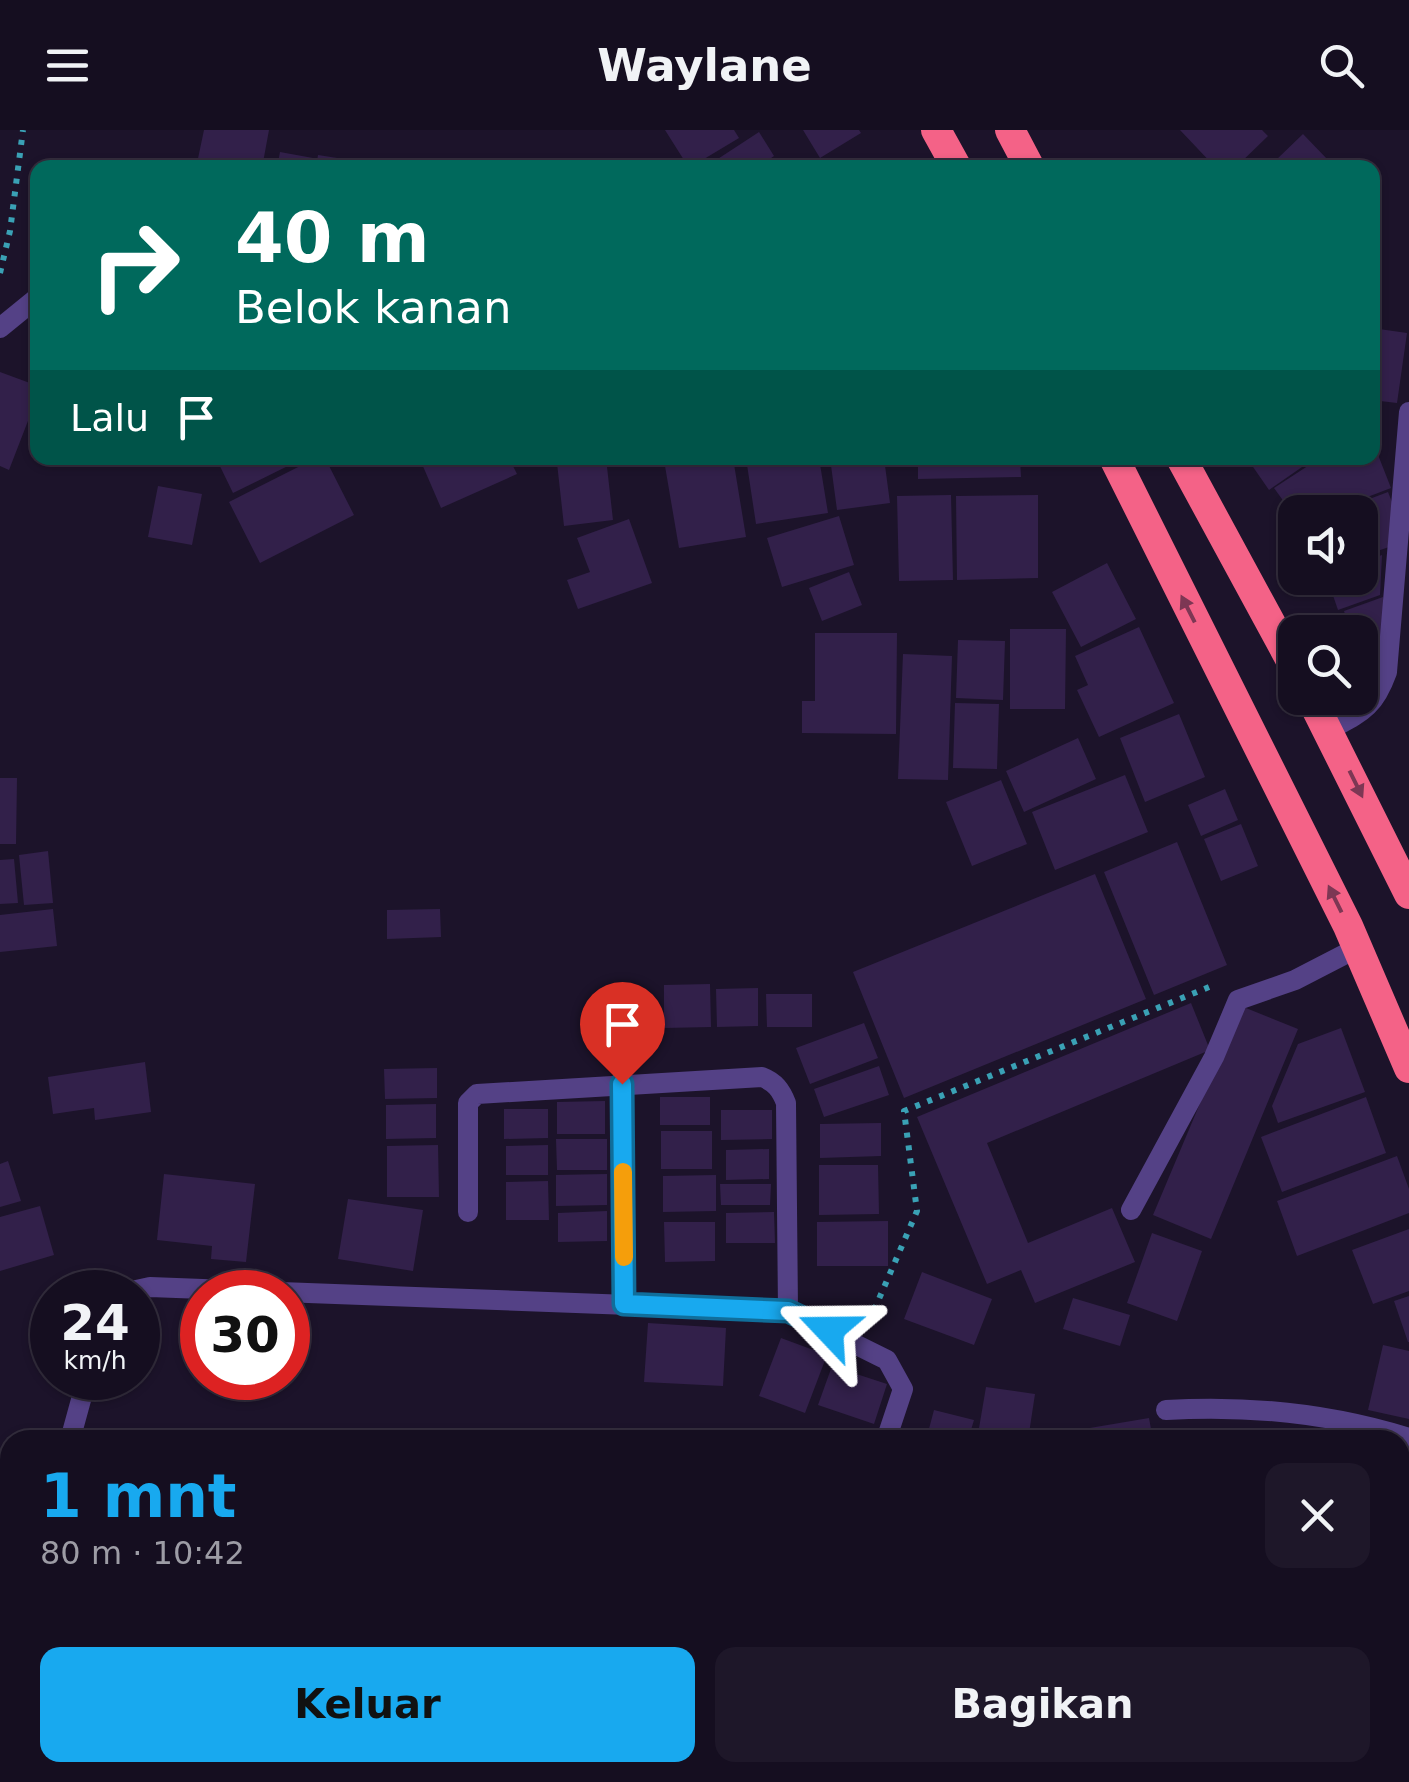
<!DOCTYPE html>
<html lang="id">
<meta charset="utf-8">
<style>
body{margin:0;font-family:"DejaVu Sans",sans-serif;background:#1e1729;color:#f1f3f6;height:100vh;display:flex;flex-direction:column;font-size:38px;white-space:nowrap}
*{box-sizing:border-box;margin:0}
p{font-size:32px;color:#9d9ca5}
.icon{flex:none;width:55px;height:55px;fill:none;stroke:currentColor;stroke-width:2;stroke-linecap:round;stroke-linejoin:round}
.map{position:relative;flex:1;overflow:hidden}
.side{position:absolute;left:0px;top:1300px;width:1410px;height:352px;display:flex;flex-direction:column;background:#150e20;border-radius:30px 30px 0 0;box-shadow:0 2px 8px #0004,0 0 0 2px #342e3e}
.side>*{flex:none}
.hud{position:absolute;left:30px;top:30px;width:1350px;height:305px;border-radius:20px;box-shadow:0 2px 8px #0004,0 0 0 2px #342e3e;background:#00695c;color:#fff;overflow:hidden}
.controls{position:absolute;left:1278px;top:365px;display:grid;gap:20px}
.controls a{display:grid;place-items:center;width:100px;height:100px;border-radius:20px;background:#150e20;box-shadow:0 2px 8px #0004,0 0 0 2px #342e3e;font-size:50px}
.speed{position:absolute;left:30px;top:1140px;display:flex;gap:20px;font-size:50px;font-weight:700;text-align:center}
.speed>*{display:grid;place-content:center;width:130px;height:130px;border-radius:50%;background:#150e20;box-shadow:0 2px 8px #0004,0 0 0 2px #342e3e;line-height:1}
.speed small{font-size:25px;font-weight:400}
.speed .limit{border:15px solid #d22;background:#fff;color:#111}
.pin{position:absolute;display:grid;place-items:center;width:85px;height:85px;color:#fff;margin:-102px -42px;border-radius:50% 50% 50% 0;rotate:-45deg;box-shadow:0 0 10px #0007}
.pin .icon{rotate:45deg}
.me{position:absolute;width:110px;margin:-55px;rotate:293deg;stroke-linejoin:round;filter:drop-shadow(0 0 8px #0008)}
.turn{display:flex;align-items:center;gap:35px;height:210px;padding:0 40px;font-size:45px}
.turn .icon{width:130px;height:130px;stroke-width:2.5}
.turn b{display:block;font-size:70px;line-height:85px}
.then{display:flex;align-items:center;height:95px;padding:0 40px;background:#0003;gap:20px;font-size:38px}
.round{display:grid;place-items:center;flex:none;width:105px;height:105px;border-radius:20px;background:#1e1729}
.summary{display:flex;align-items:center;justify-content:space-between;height:170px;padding:0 40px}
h1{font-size:60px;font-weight:600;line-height:75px;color:#18a9ef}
.button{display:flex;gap:20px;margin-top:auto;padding:20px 40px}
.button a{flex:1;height:115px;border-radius:20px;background:#18a9ef;color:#111;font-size:40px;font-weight:600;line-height:115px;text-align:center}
.button a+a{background:#1e1729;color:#f1f3f6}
header{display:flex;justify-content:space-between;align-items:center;height:130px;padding:0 40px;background:#150e20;font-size:45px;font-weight:600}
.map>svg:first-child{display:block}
.building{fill:#32204a}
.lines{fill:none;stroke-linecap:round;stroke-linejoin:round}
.path{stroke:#3aa1b5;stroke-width:6;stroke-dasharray:5 8;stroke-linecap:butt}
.lane{stroke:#544186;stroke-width:20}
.street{stroke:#544186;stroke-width:20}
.highway{stroke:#f46287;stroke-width:30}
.oneway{fill:#7d3754}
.route-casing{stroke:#106e9b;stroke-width:25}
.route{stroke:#18a9ef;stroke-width:18}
.slow{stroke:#f59e0b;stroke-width:18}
</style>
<header><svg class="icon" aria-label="menu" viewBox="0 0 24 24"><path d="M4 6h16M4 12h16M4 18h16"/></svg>Waylane<svg class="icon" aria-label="search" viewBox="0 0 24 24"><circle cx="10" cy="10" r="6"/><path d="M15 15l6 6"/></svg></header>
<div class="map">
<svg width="1409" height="1652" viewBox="0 0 1409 1652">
<rect width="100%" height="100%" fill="#1c132a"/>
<path class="building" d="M204,0H269L262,38H196Z
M665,0H734L739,8L689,38Z
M803,0H859L861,3L820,28Z
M1180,0H1262L1268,6L1235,38H1216Z
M759,2L774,26L757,38H704Z
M1303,4L1328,30L1320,38H1281L1275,31Z
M280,22L313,28L311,38H277Z
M318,25L382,35V38H316Z
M1372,198L1407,203L1397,273L1372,270Z
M0,242L38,256V265L9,340L0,336Z
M1373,312L1391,358L1328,382H1295V387L1274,358L1320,328H1372Z
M216,328H304L233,363Z
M316,328H325L354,385L260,433L229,372Z
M436,328H509L517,344L441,378L422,334Z
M606,328L613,390L564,396L557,333Z
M716,328H733L746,407L679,418L665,336Z
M746,328H819L828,383L756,394Z
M830,328H884L890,373L837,380Z
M918,328H1020L1021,347L918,349Z
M1260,328H1315L1269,360L1251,334Z
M158,356L202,364L192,415L148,407Z
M1388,362L1394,377L1389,417L1360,427V382H1335Z
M951,365L953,450L899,451L897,366Z
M1038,365V448L957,450L956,366Z
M839,386L854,435L782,457L767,408Z
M629,389L652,453L578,479L567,450L590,442L577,408Z
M1382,425L1380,465L1338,480L1327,448H1360V433Z
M1107,433L1136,489L1081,517L1052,462Z
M849,442L862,475L822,491L809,458Z
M1383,467V522L1360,531V502H1337L1349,497L1344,481Z
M1139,497L1174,573L1099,607L1077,560L1088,555L1075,526Z
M1010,499H1066L1065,579H1010Z
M815,503H897L896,604L802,603V571H815Z
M958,510L1005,511L1003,570L956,568Z
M903,524L952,526L948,650L898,649Z
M955,573L999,574L997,639L953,638Z
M1179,584L1205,647L1145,672L1120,608Z
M1078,608L1096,649L1024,682L1006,641Z
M1125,645L1148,702L1055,740L1032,682Z
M0,648H17L16,714H0Z
M1001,650L1027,714L972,736L946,672Z
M1225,659L1238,690L1201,706L1188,675Z
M1241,694L1258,736L1221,751L1204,709Z
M1177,712L1227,835L1154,865L1104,742Z
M48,721L53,773L24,775L19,725Z
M14,729L18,773L0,774V730Z
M1095,744L1146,869L904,968L853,842Z
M53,779L57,816L0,822V785Z
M440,779L441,807L387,809V780Z
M710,854L711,897L664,898V855Z
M758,858V896L717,897L716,859Z
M766,864H812V897H767Z
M1191,873L1210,920L987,1013L1028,1113L1112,1078L1135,1132L1035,1173L1021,1140L987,1154L917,987Z
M1241,876L1298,899L1211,1109L1153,1085Z
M864,893L878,928L810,954L796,918Z
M1341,898L1365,962L1278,993L1272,976L1298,914Z
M145,932L151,982L95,990L94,978L53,984L48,947Z
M879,936L889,965L824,987L814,959Z
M437,938V968L385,969L384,939Z
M660,967H710V995H660Z
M1366,967L1386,1023L1282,1062L1261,1007Z
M605,971V1004H557V972Z
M436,974V1008L386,1009V975Z
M504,979H548V1008L504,1009Z
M721,980H772V1009L721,1010Z
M881,993V1026L820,1028V994Z
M661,1001H712V1039H661Z
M556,1009H607V1040H557Z
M438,1015L439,1067H387V1016Z
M548,1015V1045H506V1016Z
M769,1019V1049L726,1050V1020Z
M1397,1026L1409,1059V1083L1297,1126L1277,1071Z
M8,1031L21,1071L0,1077V1034Z
M819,1035H878L879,1084L819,1085Z
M164,1044L255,1054L246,1132L211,1129L212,1116L157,1110Z
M607,1044V1075L556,1076V1045Z
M716,1045V1081L663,1082V1046Z
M548,1051L549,1090H506V1052Z
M720,1054H771L770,1075H721Z
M348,1069L423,1080L413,1141L338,1129Z
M40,1076L54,1125L0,1141V1087Z
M607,1081V1111L558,1112V1083Z
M774,1082L775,1113H726V1083Z
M888,1091V1136H817V1092Z
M664,1092H715V1131L665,1132Z
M1409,1099V1161L1373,1174L1352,1120Z
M1152,1103L1202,1121L1177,1191L1127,1173Z
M922,1142L992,1169L974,1215L904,1189Z
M1409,1166V1212H1408L1394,1171Z
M1073,1168L1130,1185L1120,1216L1063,1199Z
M648,1193L726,1198L723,1256L644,1252Z
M781,1208L827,1225L805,1283L759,1266Z
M1383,1215L1409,1221V1289L1368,1280Z
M832,1236L887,1254L874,1294L818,1275Z
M986,1257L1035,1264L1028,1310H977Z
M934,1280L974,1290L968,1310H926Z
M1149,1288L1153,1310H1074L1072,1301Z
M1066,1298L1069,1310H1036L1035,1303Z
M1241,1298L1287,1301L1286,1310H1240Z
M1186,1299L1232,1302L1231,1310H1185Z
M1409,1360V1507L1400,1511V1363Z
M1400,1581H1409V1612H1400Z
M6,1605L10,1606V1642H72L69,1652H0V1627Z
M828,1642H920L918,1652H826Z
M1058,1642H1242L1245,1652H1061Z"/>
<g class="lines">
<path class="path" d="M0,143L10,101L23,0
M869,1192L917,1081L904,981L1214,855"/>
<path class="lane" d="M1131,1080L1214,927L1238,870L1295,850L1357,818
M1400,1541L1409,1537
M1030,1642L1033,1652
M1283,1652L1286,1642"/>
<path class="street" d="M0,198L38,167
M1329,600C1362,582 1374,578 1387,542L1409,282
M623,955L624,1174
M468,1082V973L477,964L762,947C775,952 781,960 786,973L788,1181
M127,1162L150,1157L788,1181L887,1230L903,1259L886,1310
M1166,1280C1250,1275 1329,1283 1409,1308
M70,1310L87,1248
M0,1557L10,1522
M772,1652L775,1642"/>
<path class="highway" d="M936,0L957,38
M1010,0L1030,38
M1114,328L1348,796L1409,938
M1181,328L1295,538
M1311,568L1409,764"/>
</g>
<defs><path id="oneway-solid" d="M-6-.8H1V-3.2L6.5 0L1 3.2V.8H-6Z" transform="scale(2.5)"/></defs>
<g class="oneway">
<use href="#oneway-solid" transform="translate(1188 479) rotate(-117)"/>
<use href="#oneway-solid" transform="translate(1356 654) rotate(64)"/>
<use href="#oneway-solid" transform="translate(1335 769) rotate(-116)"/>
</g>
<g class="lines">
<g class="route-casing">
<path id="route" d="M622,954L624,1174L788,1181L829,1200"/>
</g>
<use href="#route" class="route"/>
<path class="slow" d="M623,1042L624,1127"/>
</g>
</svg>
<div class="controls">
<a><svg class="icon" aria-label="sound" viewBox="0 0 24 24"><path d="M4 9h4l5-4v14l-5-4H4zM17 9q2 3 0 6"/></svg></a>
<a><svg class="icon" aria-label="search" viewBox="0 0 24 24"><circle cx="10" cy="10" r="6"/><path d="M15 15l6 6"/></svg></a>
</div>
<div class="speed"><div>24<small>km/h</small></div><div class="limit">30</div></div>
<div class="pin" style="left:622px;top:954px;background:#d93025"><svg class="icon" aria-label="arrive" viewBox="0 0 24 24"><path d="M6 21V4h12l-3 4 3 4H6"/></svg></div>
<svg class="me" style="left:829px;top:1200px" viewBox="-20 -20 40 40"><path d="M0-17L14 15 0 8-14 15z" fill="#18a9ef" stroke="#fff" stroke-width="4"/></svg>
<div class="hud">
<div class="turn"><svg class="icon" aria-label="right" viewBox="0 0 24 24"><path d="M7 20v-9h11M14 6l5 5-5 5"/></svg><div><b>40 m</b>Belok kanan</div></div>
<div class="then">Lalu<svg class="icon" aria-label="arrive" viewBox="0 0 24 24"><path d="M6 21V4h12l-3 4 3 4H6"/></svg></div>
</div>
<section class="side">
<div class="summary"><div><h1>1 mnt</h1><p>80 m · 10:42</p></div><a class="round"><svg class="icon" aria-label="close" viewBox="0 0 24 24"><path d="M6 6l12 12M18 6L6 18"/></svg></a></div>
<div class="button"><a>Keluar</a><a>Bagikan</a></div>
</section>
</div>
